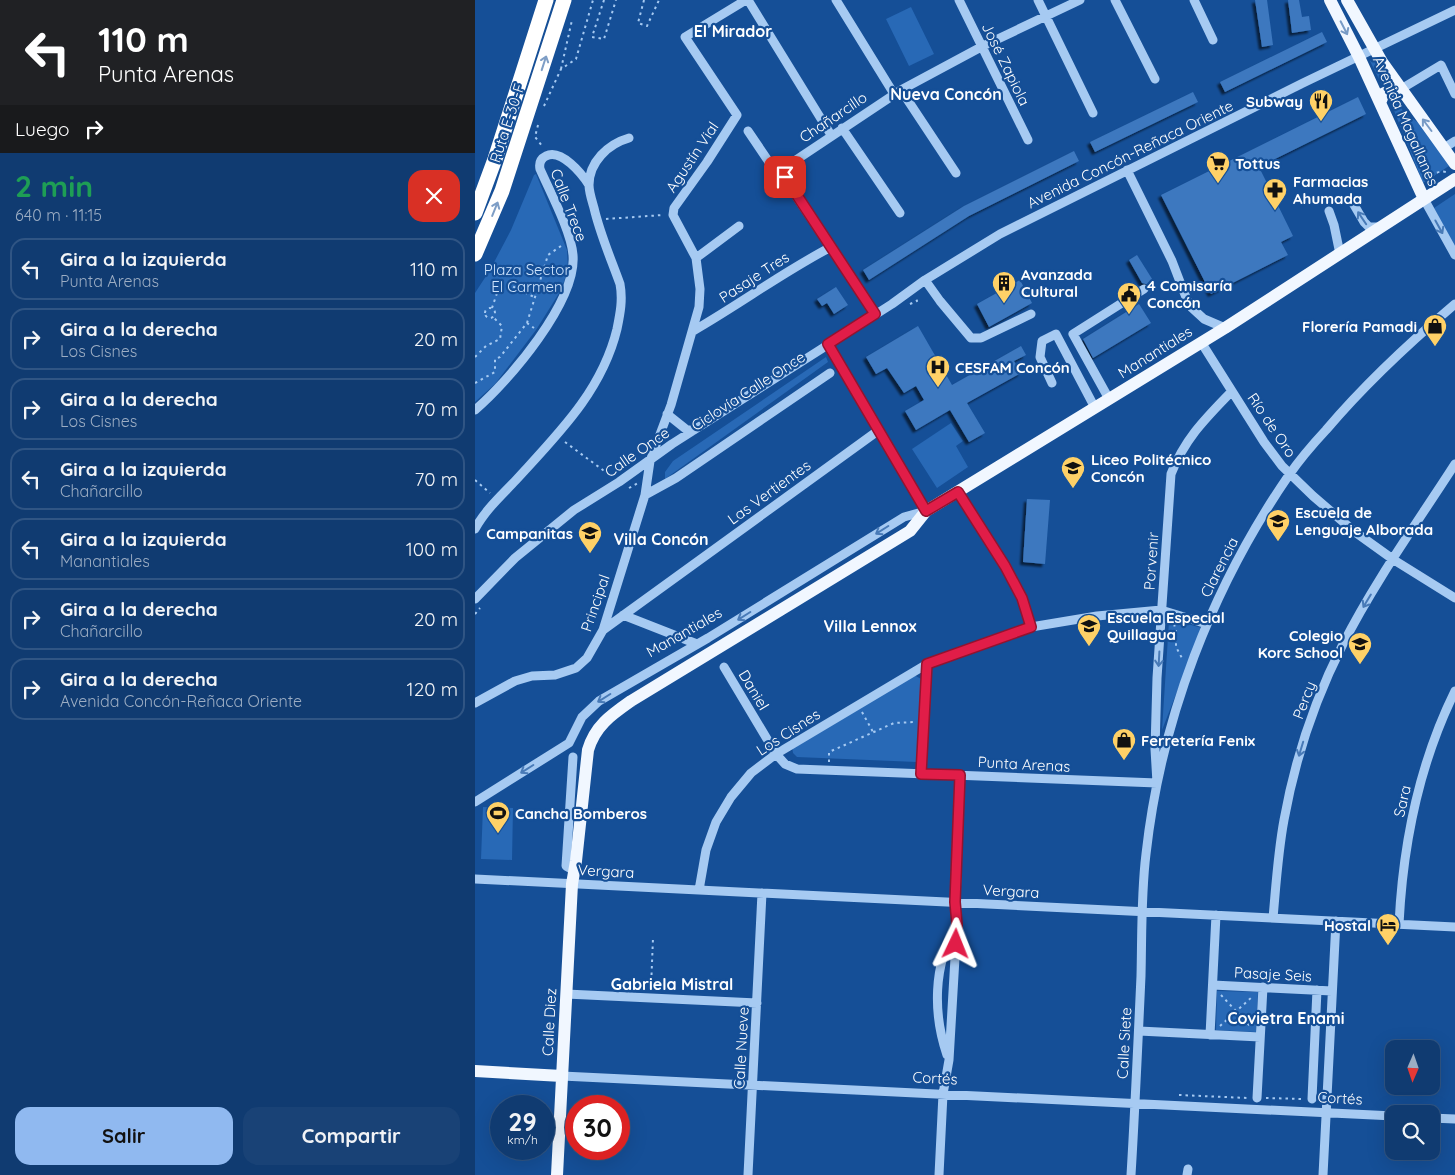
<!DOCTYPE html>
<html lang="es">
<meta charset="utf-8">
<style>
body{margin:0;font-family:Quicksand,sans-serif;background:#194276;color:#f1f3f6;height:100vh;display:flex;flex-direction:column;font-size:19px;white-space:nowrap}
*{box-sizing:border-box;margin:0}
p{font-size:16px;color:#9cadc3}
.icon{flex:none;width:28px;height:28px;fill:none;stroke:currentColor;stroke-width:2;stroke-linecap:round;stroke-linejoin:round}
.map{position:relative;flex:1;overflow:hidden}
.panel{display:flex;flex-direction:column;background:#103b71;width:475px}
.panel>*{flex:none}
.top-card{background:#202124;color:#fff;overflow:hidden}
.needle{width:32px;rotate:182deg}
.buttons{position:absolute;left:910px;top:1040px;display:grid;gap:10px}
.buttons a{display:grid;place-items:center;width:55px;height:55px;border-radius:10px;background:#103b71;box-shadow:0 5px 20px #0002,0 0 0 1px #305584;font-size:25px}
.speed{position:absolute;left:15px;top:1095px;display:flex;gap:10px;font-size:25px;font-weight:700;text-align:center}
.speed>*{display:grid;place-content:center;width:65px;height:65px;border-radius:50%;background:#103b71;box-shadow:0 5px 20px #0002,0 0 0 1px #305584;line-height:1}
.speed small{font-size:12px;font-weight:400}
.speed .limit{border:8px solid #d22;background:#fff;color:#111}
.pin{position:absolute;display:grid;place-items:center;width:42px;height:42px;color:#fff;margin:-21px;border-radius:10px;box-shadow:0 2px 8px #0006}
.me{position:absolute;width:55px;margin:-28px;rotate:2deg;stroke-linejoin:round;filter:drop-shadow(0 0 4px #0008)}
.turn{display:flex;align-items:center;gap:18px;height:105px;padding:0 15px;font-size:22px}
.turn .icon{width:65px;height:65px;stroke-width:2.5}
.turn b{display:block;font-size:35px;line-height:42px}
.then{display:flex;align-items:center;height:48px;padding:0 15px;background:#0003;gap:10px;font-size:19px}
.round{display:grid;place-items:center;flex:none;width:52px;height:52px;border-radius:15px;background:#194276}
.headline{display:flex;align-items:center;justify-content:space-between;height:85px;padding:0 15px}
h1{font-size:30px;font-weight:700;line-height:38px;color:#1e9e55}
.cta{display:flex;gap:10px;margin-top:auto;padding:10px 15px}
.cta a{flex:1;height:58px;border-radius:15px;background:#90b9f0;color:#111;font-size:20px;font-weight:700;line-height:58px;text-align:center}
.cta a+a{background:#194276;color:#f1f3f6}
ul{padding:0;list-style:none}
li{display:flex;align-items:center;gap:15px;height:62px;margin:0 10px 8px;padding:0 5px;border:2px solid #305584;border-radius:15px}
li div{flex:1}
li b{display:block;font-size:19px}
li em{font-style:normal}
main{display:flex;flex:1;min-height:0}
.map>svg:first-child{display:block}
.green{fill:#2869b6}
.building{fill:#3d78bf;filter:url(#shadow)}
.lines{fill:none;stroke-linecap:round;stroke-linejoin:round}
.path{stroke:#a6caf2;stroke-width:2;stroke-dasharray:2.5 4;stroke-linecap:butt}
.minor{stroke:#a6caf2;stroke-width:9}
.major{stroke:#f1f7ff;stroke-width:12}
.highway{stroke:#fff;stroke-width:15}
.oneway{stroke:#789bc6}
.oneway2{stroke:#7e9ec6}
.oneway3{stroke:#487ab7}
.route-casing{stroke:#92132f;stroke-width:12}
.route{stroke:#e11d48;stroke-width:9}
.labels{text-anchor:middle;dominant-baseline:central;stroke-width:4.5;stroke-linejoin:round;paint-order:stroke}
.street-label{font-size:15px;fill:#fff;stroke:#154f97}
.poi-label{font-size:15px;font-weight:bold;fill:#fff;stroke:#154f97;text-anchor:start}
.park-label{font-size:15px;fill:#cee4fd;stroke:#154f97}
.neighbourhood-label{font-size:16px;font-weight:bold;fill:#fff;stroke:#154f97}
</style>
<main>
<section class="panel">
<div class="top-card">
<div class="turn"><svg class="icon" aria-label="left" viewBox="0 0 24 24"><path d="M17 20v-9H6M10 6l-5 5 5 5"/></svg><div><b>110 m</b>Punta Arenas</div></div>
<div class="then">Luego<svg class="icon" aria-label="right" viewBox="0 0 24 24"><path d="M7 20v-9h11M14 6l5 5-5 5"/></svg></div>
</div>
<div class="headline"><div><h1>2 min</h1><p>640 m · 11:15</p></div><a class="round" style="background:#d93025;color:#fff"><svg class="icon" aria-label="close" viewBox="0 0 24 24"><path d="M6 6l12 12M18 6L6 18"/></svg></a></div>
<ul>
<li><svg class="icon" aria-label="left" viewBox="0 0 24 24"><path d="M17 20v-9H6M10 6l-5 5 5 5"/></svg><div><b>Gira a la izquierda</b><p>Punta Arenas</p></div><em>110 m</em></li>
<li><svg class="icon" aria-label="right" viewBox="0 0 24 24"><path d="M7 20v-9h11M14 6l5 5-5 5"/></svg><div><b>Gira a la derecha</b><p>Los Cisnes</p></div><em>20 m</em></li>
<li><svg class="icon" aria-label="right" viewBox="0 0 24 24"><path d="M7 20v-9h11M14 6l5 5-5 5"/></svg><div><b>Gira a la derecha</b><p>Los Cisnes</p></div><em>70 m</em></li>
<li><svg class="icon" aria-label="left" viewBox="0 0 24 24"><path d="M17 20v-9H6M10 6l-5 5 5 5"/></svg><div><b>Gira a la izquierda</b><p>Chañarcillo</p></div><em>70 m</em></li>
<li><svg class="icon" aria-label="left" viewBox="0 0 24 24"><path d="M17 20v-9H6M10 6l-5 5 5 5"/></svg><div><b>Gira a la izquierda</b><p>Manantiales</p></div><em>100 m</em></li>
<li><svg class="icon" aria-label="right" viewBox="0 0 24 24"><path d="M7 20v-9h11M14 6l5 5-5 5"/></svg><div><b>Gira a la derecha</b><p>Chañarcillo</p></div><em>20 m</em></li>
<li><svg class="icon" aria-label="right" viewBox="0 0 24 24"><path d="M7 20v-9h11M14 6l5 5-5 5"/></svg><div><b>Gira a la derecha</b><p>Avenida Concón-Reñaca Oriente</p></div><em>120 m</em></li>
</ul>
<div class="cta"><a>Salir</a><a>Compartir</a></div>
</section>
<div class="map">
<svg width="980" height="1175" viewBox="0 0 980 1175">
<defs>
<filter id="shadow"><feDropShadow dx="-3" dy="3" stdDeviation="1" flood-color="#0009"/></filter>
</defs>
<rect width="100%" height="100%" fill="#154f97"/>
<path class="green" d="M436,7L459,54L434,66L411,19Z
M900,58L929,113L947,125L974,166L948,183L916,103L895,61Z
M61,174L92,250L93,270L86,290L61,330L20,384L0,402V293L15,270L36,230L59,175Z
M980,194V248L959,208Z
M351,357L353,362L190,479V472L198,461Z
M476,423L488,441L481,446L493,467L462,488L437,449Z
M694,619L727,628L687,730L694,621Z
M439,675L448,680L442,762L322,757L318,753L317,746Z
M8,807L38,808L37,860L6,859Z
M742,991L783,992L781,1032L741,1030Z"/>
<path class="building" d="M780,0H792L798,45L787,47Z
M813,0H824L827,17L834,16L836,30L817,33Z
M847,32L852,42L750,92L745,82Z
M718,92L723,102L620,152L615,142Z
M883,97L891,114L784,167L818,236L806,242L813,255L736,294L686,195Z
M599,151L604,161L494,216L394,280L388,270L489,206Z
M662,255L679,282L674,285L667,283L654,260Z
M545,280L557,303L514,327L502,304Z
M361,287L373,305L359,314L352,303L347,306L342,299Z
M664,304L676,323L618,358L608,339Z
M443,326L477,385L546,346L551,355L539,361L546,373L492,403L510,433L494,442L475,410L441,430L430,411L449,400L441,386L429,393L412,368L401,374L391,357Z
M552,499L575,500L570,564L548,562Z"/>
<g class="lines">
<path class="path" d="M129,0L117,37L129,39L141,0
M169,0L163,23L172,26L184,0
M86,69L97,20
M69,106L86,69L101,59L118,0
M63,125L60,137L68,147
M953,182C958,175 962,170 971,172
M131,219L188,215
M435,304L442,301L441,299
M17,308L24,287L27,283L33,284L59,297
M10 313a5 5 0 1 1 10 0a5 5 0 1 1-10 0Z
M52,323L73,255L86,246
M0,357L11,346L25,339L27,326L18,317
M0,383L20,372V359L25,357L52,323L59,328
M90,442L136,476
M0,480L15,493
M154,488L163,483
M0,614L5,608
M699,624L701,631V647L708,660
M387,712L398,732
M354,762V752L419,723L439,722
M176,988L178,938
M746,995L775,1026
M745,1026L777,997
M704,1095L772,1098
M791,1098L827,1099"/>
<path class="minor" d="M273,0L356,135
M361,0L419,94
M484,0L553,140
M563,0L618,113
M640,0L680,79
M719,0L738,40
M926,89L966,65L980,94
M426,90L481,173
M367,128L425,213
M273,131L296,165L312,166
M969,148L980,141
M652,170L697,261L712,300L717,308L729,319L750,328
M875,198L889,222L894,227H906
M949,199L980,255
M854,211L859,225L865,254
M221,258L264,226
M450,280L465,301L496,338H506L556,314
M400,314L311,181L309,173L312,166L426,90L508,46L605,0
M218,331C265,304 308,272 356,247
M726,342L789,442L807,466L838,496L880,532L919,560L980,598
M577,383L565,357L567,341L581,334L620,408
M634,399L598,334L669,289
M0,410C34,381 102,301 98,255C96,231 75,192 65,169C64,164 65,159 71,156C86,148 107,174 114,185
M192,414L212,430H219
M483,492L530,566L547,597L556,627
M170,495L201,478L355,373
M0,529C10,510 27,495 41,480C83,434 127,391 142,329C145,314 148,300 145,284C136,259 125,234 119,208C117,201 114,192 114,185C114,162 133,144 154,138
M0,599L40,558L99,510L144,482L197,444L417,304L450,280L525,234L828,83L980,10
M148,615L222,644
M128,630L404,430
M249,667L301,754L310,764L322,769L682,783L680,749L682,678L696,474C710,438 731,418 757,391
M0,703L40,681L57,676L80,675L101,668L112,658L128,630L170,495L175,461L196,405L224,307L225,289L221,258L198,215L199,208L232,162L262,115L210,37L271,0
M98,757L91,866L100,871
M446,774L452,664
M0,802L94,743L107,717L124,701L233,638L429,517L451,511L353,344
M0,879L980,927
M224,890L231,850L241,822L256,797L276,773L301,754L452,664L556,627L622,616L686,610L732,624
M798,918C801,885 803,852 809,820C820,759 840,699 868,644C900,581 942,523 980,464
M924,924C928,843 944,764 980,691
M738,985L857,991
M91,994L282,1003
M664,1031L785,1037
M735,1035L741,915
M472,1055C458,1014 458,965 481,927
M87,1076L919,1116
M782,1098L788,987
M837,1099L842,990
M956,1118L980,1119
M273,1175L287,893
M464,1175L468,1094L474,1060L482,924L481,902L485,775
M656,1175C660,1109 663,1042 666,976C667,935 666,894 671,854C686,719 737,587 814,475C825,459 838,444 851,430C890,384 934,343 980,304
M712,1175L713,1169
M848,1175L861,921"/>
<path class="major" d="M855,0L884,57L949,199
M872,0L907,62L980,164
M905,103L909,93L926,89
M0,1071L87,1076
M82,1175L97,884L101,861L113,750C120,726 136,715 156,701L435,531L451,511L750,328L980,179"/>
<path class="highway" d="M0,213L20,159L71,0
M0,254L27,191L89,0"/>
</g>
<defs><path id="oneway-shaft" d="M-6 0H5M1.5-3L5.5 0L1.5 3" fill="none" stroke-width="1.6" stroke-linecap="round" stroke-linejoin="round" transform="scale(1.25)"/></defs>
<g class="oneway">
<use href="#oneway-shaft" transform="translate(869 28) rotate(63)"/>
<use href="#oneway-shaft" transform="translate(952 125) rotate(-127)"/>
</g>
<g class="oneway2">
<use href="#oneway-shaft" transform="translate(69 63) rotate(-72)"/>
<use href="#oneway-shaft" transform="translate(20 209) rotate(-68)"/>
</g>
<g class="oneway3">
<use href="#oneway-shaft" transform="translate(887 218) rotate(-124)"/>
<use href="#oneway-shaft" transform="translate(964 227) rotate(61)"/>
<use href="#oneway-shaft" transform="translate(407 530) rotate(148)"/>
<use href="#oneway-shaft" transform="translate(892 601) rotate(121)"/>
<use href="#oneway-shaft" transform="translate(269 616) rotate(148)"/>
<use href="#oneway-shaft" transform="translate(684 659) rotate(93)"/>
<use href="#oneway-shaft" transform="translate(129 698) rotate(148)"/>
<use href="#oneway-shaft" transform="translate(826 749) rotate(107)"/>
<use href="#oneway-shaft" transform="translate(52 769) rotate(148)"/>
</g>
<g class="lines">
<g class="route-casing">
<path id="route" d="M310,177L400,314L353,344L451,511L483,492L530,566L547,598L556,627L452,664L446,774L485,775L480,902L482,924L481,944"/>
</g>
<use href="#route" class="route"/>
</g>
<defs>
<g id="restaurant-pin" transform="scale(1.25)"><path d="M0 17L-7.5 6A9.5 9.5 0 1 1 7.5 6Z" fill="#ffd167" stroke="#154f97"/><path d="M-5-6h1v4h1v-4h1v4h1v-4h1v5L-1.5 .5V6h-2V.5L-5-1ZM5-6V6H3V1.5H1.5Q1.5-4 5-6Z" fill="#111"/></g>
<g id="supermarket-pin" transform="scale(1.25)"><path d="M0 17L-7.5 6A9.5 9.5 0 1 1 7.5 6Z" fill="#ffd167" stroke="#154f97"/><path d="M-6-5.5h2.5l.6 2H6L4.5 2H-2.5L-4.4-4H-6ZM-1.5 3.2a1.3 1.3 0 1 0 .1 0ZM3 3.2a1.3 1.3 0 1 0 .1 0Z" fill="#111"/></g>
<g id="pharmacy-pin" transform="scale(1.25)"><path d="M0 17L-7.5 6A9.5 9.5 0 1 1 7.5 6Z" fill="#ffd167" stroke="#154f97"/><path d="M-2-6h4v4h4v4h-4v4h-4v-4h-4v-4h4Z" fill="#111"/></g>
<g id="building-pin" transform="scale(1.25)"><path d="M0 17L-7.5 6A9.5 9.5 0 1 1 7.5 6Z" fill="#ffd167" stroke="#154f97"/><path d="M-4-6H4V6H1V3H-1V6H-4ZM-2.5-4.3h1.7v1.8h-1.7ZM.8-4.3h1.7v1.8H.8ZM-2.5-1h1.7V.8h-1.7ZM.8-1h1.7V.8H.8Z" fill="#111"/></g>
<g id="civic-pin" transform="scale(1.25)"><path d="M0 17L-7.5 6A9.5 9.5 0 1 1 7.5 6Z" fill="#ffd167" stroke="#154f97"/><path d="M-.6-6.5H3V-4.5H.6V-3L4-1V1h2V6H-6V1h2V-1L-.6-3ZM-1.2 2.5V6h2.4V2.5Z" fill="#111"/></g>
<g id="shop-pin" transform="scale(1.25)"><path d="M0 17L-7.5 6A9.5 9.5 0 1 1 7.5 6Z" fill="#ffd167" stroke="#154f97"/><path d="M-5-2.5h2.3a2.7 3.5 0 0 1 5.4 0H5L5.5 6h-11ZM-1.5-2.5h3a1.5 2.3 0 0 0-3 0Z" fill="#111"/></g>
<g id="hospital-pin" transform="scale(1.25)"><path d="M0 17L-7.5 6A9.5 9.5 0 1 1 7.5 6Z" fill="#ffd167" stroke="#154f97"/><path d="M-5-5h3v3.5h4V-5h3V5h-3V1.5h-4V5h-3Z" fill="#111"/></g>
<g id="school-pin" transform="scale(1.25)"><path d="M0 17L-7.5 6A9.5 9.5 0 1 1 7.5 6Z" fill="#ffd167" stroke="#154f97"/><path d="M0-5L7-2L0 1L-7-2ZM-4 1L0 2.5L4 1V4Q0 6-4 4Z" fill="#111"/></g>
<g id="stadium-pin" transform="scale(1.25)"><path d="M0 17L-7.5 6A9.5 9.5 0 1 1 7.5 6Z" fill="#ffd167" stroke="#154f97"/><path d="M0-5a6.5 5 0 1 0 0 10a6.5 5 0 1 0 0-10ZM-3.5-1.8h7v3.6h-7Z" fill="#111"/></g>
<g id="hotel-pin" transform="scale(1.25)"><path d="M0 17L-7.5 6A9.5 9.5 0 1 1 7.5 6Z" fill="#ffd167" stroke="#154f97"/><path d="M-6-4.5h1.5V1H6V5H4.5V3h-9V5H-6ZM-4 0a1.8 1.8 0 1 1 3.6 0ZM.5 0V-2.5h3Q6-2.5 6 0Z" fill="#111"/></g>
</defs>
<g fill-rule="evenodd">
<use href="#restaurant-pin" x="846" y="101"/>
<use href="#supermarket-pin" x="743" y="163"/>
<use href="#pharmacy-pin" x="800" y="190"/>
<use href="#building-pin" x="529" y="283"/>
<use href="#civic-pin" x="654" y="294"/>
<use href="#shop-pin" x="960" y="326"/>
<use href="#hospital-pin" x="463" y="367"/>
<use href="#school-pin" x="598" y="468"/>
<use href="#school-pin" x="803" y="521"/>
<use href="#school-pin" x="115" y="533"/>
<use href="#school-pin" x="614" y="626"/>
<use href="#school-pin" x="885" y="644"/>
<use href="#shop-pin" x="649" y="740"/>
<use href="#stadium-pin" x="23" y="813"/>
<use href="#hotel-pin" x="913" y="925"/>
</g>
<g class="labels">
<g class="street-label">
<text transform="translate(531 64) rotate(64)">José Zapiola</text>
<text transform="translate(358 117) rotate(-34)">Chañarcillo</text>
<text transform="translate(931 121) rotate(66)">Avenida Magallanes</text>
<text transform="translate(32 123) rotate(-72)">Ruta E-30-F</text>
<text transform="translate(655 154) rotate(-26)">Avenida Concón-Reñaca Oriente</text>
<text transform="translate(217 157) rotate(-56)">Agustín Vial</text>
<text transform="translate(94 205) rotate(69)">Calle Trece</text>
<text transform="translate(279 277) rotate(-33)">Pasaje Tres</text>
<text transform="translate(680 352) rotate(-32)">Manantiales</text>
<text transform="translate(273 391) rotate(-33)">Ciclovía Calle Once</text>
<text transform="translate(797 425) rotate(56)">Río de Oro</text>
<text transform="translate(162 452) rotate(-35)">Calle Once</text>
<text transform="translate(294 492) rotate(-36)">Las Vertientes</text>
<text transform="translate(676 561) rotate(-86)">Porvenir</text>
<text transform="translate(744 567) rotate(-63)">Clarencia</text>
<text transform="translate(120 603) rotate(-71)">Principal</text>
<text transform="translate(209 632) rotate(-30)">Manantiales</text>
<text transform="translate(279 690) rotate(59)">Daniel</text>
<text transform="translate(829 700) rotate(-69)">Percy</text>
<text transform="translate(313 732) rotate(-33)">Los Cisnes</text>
<text transform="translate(549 764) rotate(3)">Punta Arenas</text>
<text transform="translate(927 801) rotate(-77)">Sara</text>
<text transform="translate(131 871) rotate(3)">Vergara</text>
<text transform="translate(536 891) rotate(3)">Vergara</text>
<text transform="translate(798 974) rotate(3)">Pasaje Seis</text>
<text transform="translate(74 1022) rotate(-87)">Calle Diez</text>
<text transform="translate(649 1043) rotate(-87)">Calle Siete</text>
<text transform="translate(266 1048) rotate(-87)">Calle Nueve</text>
<text transform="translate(460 1078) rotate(3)">Cortés</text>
<text transform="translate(865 1098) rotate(3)">Cortés</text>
</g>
<g class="poi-label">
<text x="828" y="101" text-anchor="end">Subway</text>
<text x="760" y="163">Tottus</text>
<text x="818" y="181">Farmacias<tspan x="818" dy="17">Ahumada</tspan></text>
<text x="546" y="274">Avanzada<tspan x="546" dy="17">Cultural</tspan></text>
<text x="672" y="285">4 Comisaría<tspan x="672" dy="17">Concón</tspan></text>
<text x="942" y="326" text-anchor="end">Florería Pamadi</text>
<text x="480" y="367">CESFAM Concón</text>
<text x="616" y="459">Liceo Politécnico<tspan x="616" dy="17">Concón</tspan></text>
<text x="820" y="512">Escuela de<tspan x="820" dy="17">Lenguaje Alborada</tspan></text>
<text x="98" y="533" text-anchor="end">Campanitas</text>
<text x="632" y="617">Escuela Especial<tspan x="632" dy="17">Quillagua</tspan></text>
<text x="868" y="635" text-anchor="end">Colegio<tspan x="868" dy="17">Korc School</tspan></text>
<text x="666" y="740">Ferretería Fenix</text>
<text x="40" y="813">Cancha Bomberos</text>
<text x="896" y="925" text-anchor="end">Hostal</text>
</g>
<g class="park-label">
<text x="52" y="269">Plaza Sector<tspan x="52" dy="17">El Carmen</tspan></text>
</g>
<g class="neighbourhood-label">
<text x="258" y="31">El Mirador</text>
<text x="471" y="94">Nueva Concón</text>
<text x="186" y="539">Villa Concón</text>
<text x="395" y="626">Villa Lennox</text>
<text x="197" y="984">Gabriela Mistral</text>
<text x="811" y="1018">Covietra Enami</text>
</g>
</g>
</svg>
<div class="buttons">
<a><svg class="needle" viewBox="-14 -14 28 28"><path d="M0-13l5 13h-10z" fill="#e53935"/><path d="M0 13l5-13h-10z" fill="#9cadc3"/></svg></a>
<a><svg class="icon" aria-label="search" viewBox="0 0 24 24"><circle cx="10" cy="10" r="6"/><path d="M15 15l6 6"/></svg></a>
</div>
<div class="speed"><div>29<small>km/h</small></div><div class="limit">30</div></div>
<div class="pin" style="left:310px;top:177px;background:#d93025"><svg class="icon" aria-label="arrive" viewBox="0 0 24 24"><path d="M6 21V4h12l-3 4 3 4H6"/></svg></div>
<svg class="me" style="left:481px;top:944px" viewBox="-20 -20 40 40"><path d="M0-17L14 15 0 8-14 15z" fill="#e11d48" stroke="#fff" stroke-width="4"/></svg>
</div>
</main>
